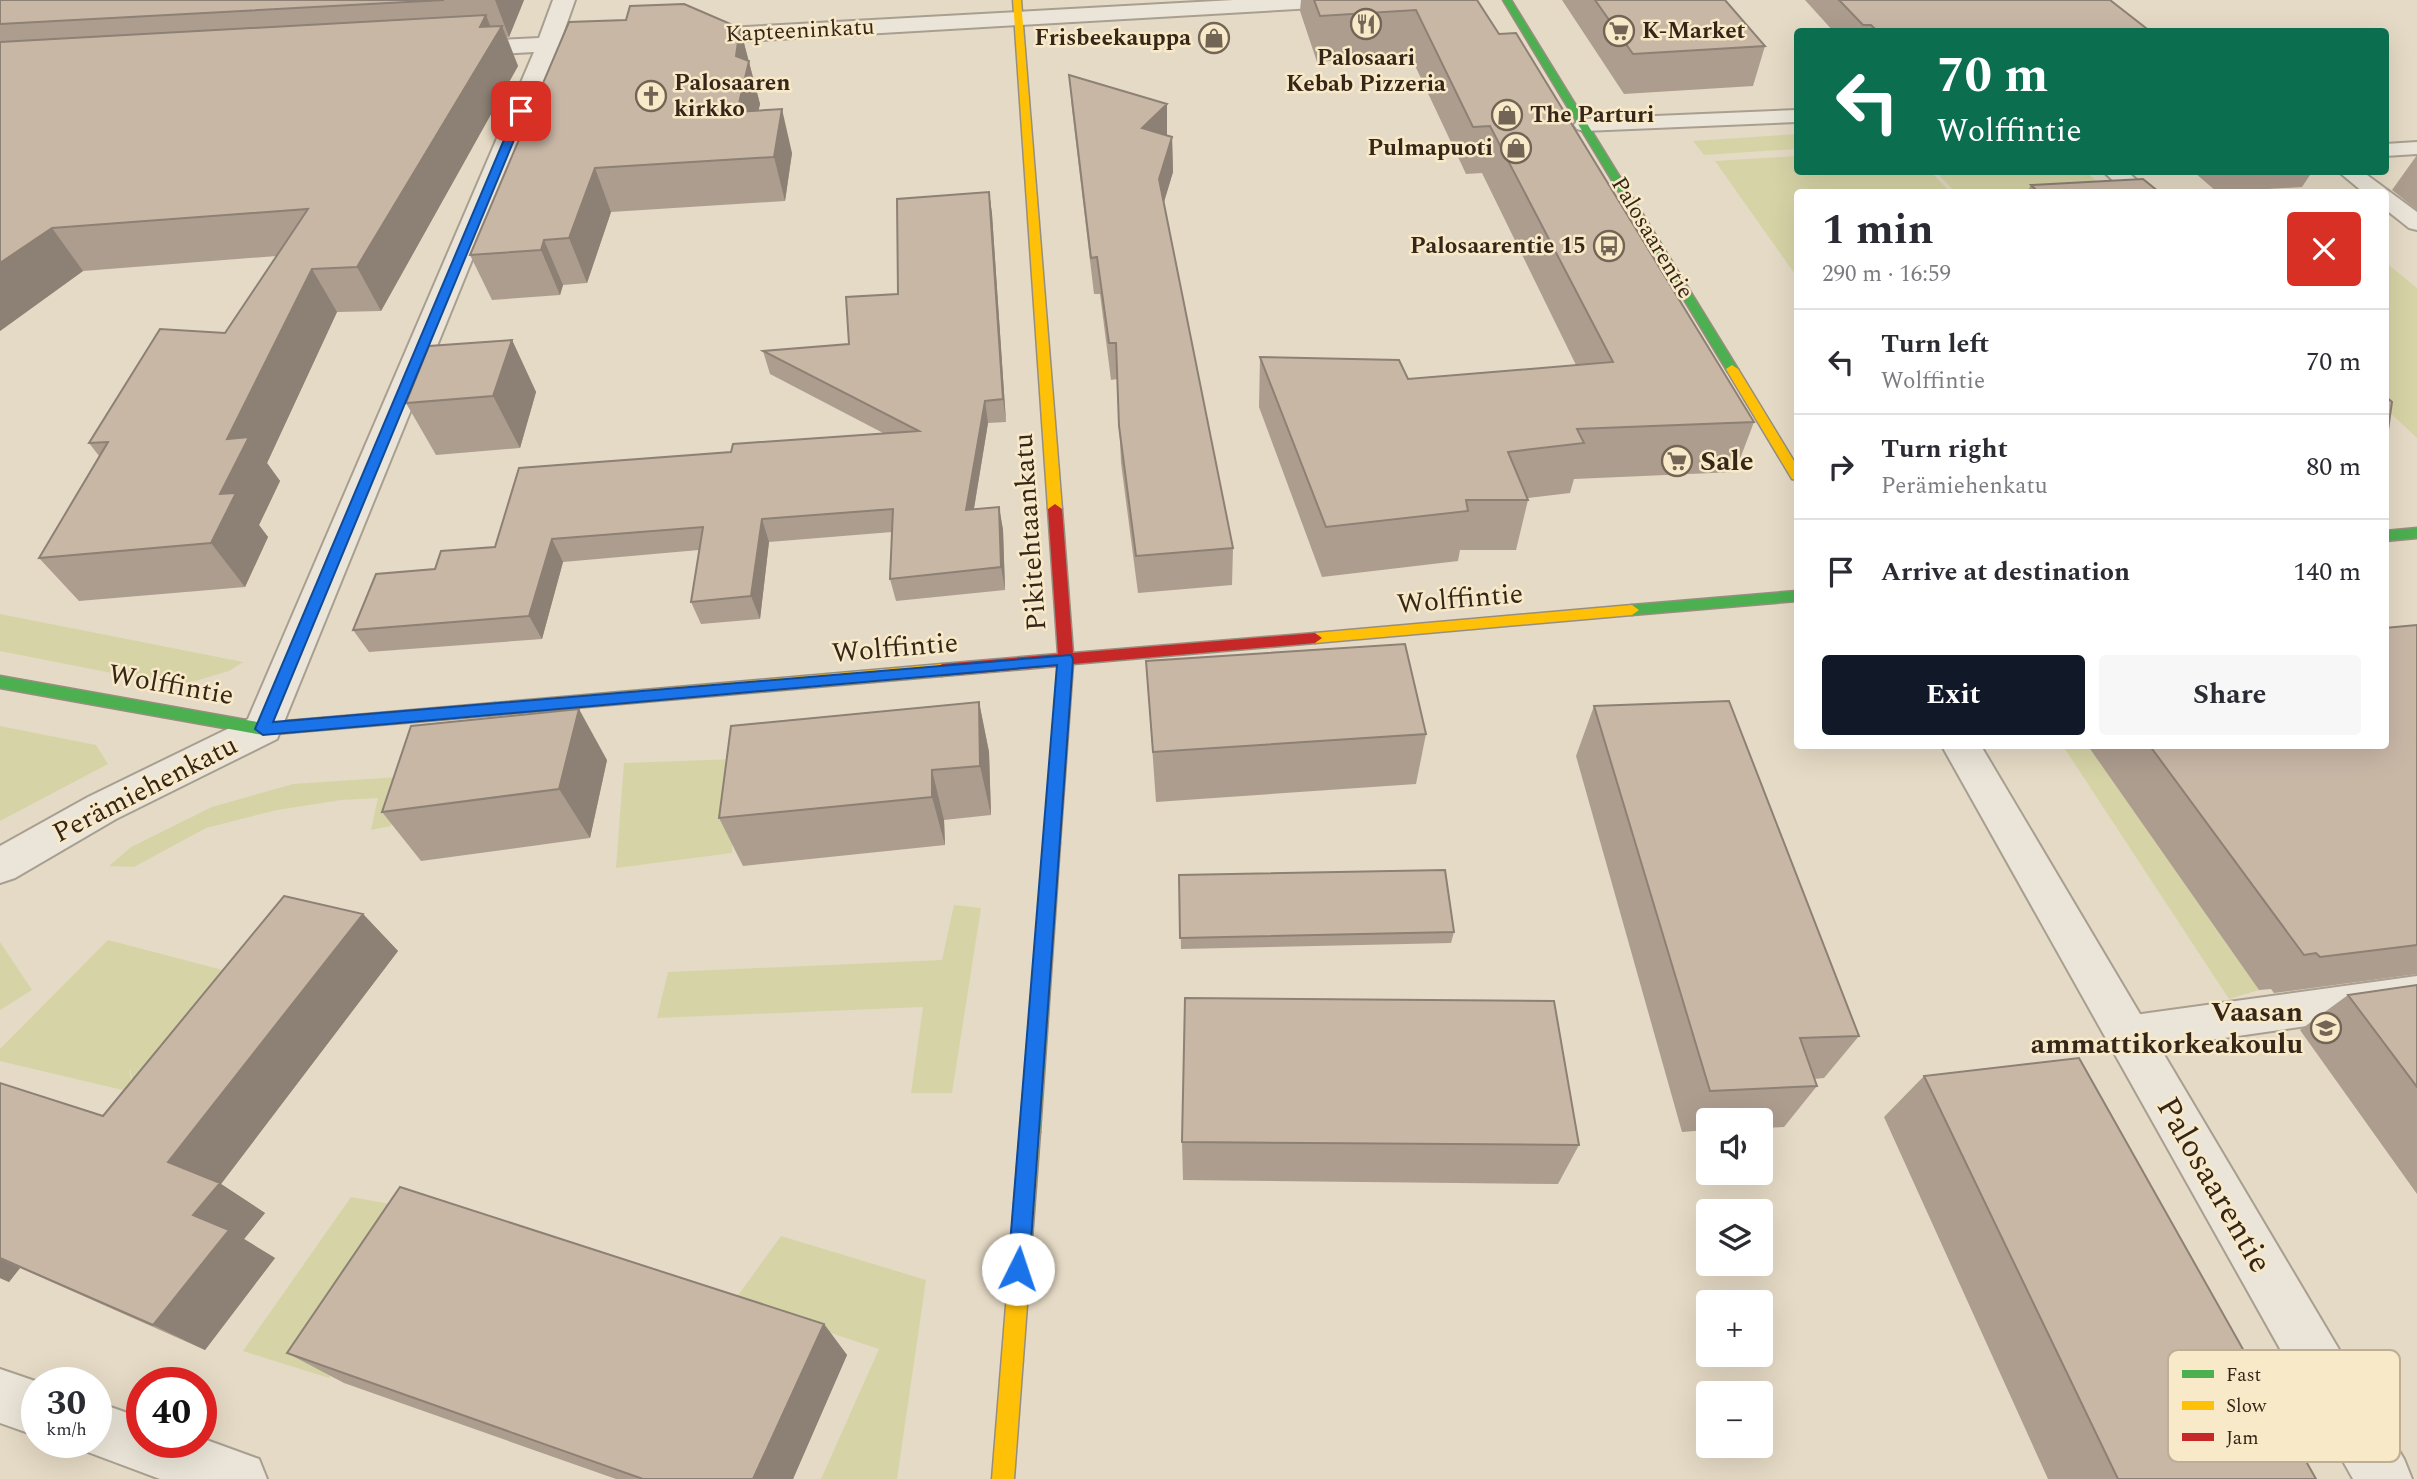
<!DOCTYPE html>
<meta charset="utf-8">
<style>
body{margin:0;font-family:Spectral,serif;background:#f7f7f7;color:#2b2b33;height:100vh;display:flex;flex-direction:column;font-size:26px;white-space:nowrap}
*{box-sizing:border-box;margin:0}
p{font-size:23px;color:#7c7c81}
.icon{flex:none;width:38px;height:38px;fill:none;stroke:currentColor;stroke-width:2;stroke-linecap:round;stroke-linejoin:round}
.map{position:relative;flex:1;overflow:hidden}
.side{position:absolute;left:1794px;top:189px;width:595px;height:560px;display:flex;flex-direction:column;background:#fff;border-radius:7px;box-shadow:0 7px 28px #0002}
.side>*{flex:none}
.banner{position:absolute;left:1794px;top:28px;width:595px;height:147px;border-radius:7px;box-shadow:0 7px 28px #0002;background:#0b6e4f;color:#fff;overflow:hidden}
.buttons{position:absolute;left:1696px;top:1108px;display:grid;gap:14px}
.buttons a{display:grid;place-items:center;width:77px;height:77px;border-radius:7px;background:#fff;box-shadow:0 7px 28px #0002;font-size:35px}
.speed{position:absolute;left:21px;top:1367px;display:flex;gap:14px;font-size:35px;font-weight:700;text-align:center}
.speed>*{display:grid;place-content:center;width:91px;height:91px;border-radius:50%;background:#fff;box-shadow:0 7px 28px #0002;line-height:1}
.speed small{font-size:18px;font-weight:400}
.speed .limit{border:10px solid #d22;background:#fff;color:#111}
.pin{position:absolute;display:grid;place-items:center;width:60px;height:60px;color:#fff;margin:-30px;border-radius:14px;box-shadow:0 4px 10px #0006}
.me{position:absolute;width:77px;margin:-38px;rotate:4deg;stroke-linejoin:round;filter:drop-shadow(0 0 5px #0008)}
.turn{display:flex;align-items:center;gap:24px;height:147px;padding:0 28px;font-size:32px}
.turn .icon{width:91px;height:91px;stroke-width:2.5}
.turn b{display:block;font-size:49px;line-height:60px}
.round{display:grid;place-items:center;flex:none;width:74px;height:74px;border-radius:7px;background:#f7f7f7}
.head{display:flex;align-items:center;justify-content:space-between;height:119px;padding:0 28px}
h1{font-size:42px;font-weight:700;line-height:52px}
.action{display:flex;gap:14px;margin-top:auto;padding:14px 28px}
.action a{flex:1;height:80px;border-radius:7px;background:#111827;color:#fff;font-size:28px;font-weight:700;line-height:80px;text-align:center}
.action a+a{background:#f7f7f7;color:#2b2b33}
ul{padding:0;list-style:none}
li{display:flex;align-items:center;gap:21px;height:105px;padding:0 28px;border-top:2px solid #e1e1e2}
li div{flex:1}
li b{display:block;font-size:26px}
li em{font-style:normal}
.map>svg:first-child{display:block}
.green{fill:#d6d4a6}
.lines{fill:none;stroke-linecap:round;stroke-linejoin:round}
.lane-casing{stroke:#a89f90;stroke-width:4}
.street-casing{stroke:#a89f90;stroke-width:4}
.fast-casing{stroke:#988e80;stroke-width:3}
.slow-casing{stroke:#988e80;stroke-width:3}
.jam-casing{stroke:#988e80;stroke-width:3}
.lane{fill:#ebe5d9;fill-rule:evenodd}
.street{fill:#ebe5d9;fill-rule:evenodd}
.fast{fill:#4caf50;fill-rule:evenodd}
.slow{fill:#ffc107;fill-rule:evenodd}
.jam{fill:#c62828;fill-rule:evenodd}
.wall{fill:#ad9d8f}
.shaded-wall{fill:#8d8074}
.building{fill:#c9b7a6;stroke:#8d8074;stroke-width:2}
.route{fill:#1a73e8;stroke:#114b97;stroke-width:2}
.labels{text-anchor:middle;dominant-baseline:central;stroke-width:5;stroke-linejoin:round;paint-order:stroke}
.far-street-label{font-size:23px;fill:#362619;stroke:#f8e9c8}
.far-poi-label{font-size:23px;font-weight:bold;fill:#362619;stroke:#f8e9c8;text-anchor:start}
.poi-label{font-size:28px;font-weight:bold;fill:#362619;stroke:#f8e9c8;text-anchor:start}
.street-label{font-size:28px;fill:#362619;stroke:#f8e9c8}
.near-street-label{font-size:33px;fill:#362619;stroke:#f8e9c8}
.key{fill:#f8e9c8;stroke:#beae94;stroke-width:2}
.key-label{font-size:19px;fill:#362619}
</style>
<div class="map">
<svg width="2417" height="1479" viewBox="0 0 2417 1479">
<rect width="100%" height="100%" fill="#e5dac5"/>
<path class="green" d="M1797,134V149L1704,155L1693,141Z
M1797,156V172H1931L1950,192H1797V277L1715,161Z
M1936,172H2086L2109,192H1955Z
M2385,262L2417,288V438L2385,408Z
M0,614L243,662L229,671L178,686L0,651Z
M0,726L96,745L108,764L0,821Z
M2063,746H2088L2259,990L2229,999Z
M738,759L732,853L616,868L624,763Z
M399,777L391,826L371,830L378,798L341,800L277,810L206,828L134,867L109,866L131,847L212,807L293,784Z
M954,905L981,908L952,1093H911L923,1007L657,1018L668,972L942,960Z
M108,940L242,975L136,1091L130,1071L132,1067L129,1071L135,1093L0,1061V1049Z
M0,942L32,990L0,1010Z
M351,1197L435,1212L329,1378L243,1351Z
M781,1236L926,1280L897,1479H821L879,1349L734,1301Z"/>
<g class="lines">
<g class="lane-casing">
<path id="lane" d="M1797,110V122L1584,131L1577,129L1574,125L1577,121L1584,119Z
M2417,142V154L2385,156V144Z
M2104,172H2128L2149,192H2125Z
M2339,172H2363L2417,212V230L2409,228L2385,209V192H2363Z
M2417,976V1010L2127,1052L2113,1047L2107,1034L2113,1021L2127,1016Z"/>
</g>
<g class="street-casing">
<path id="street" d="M553,0H575L562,37L613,34L621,36L624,41L621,46L613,48L557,51L277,739L116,819L15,878L0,883V846L88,797L248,719L534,52L460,56L452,54L449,49L452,44L460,42L539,38Z
M1234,0H1360L1357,5L1349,6L691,44L683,42L680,37L683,32L691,30Z
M1942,746H1981L2404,1459L2412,1479H2353Z
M0,1369L38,1382L37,1436L0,1423Z
M96,1402L142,1418V1442H201V1438L259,1459L267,1479H160L77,1448L74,1442H96Z"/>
</g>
<g class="fast-casing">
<path id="fast" d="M1503,0H1511L1738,369L1736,372H1728L1726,369Z
M2417,528V538L2385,541V531Z
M1797,591V601L1632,615L1625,610L1632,605Z
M0,676L263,723L495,703L503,709L495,715L263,735L0,688Z
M1052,836L1058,838L1060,843L1040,1132L1037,1139L1030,1141L1023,1139L1020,1132L1044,843L1046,838Z"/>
</g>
<g class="slow-casing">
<path id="slow" d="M1013,0H1021L1062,509L1055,514L1048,509Z
M1732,365L1738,369L1797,466V480L1792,479L1726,369Z
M1632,605L1639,610L1632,615L1315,643L1308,638L1315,633Z
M942,664L950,670L942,676L495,715L487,709L495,703Z
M1030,1123L1037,1125L1040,1132L1014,1479H992L1020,1132L1023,1125Z"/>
</g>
<g class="jam-casing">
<path id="jam" d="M1055,504L1062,509L1073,653L1315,633L1322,638L1315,643L1073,664L1060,843L1058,848L1052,850L1046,848L1044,843L1058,666L942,676L934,670L942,664L1058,654L1048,509Z"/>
</g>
<use href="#lane" class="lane"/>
<use href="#street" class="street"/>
<use href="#fast" class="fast"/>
<use href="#slow" class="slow"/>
<use href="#jam" class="jam"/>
</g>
<path class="wall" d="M0,0H524L509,37H507L518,66L381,311L337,312L267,463L280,481L259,525L268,537L245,587L79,601L39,558L99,456L89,443L225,333L277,256L83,271L0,331Z
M1301,0H1477L1499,34L1754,422L1735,472L1574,479L1570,493L1528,498V500L1516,550H1460L1458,561L1322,577L1259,407L1260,357L1408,379L1576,365L1482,173L1466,174L1410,55L1317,62L1300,11Z
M1562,0H1725L1765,46L1753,86L1624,94Z
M1805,0H2110L2151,32H1834Z
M626,20L740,28L760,104L758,111L792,153L785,201L611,212L587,283L563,285L560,295L492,300L470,255Z
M1069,75L1167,104V136L1172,137L1173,172L1164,202L1233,548L1232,585L1138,593L1121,463L1117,379L1111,380L1100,294H1094L1072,109Z
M2417,155V210L2392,190Z
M2194,172H2312L2302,187L2217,192Z
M2031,185L2159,192H2027Z
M989,192L992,214L1006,422L988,423L974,509L999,507L1003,530L1005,590L896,601L890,579L892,532L769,542L760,619L701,624L691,602L699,550L563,562L542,639L369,652L353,630L435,569L495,547L731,452L885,434L770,374L763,351L849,344L898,294Z
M512,340L536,392L520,448L436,455L406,403Z
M2417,625V974L2274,993L2271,989L2259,990L2088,746H2385Z
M1146,661L1426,734L1416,784L1156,802Z
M979,702L989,752L991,815L944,820L945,845L743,866L719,818Z
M1594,706L1859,1036L1824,1078L1814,1079L1817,1086L1784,1127L1760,1128V1120H1708V1130L1682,1132L1576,756Z
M607,760L590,838L421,861L382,812Z
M1179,875L1454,932L1451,943L1181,949Z
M363,914L398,951L221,1184L265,1213L244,1239L275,1258L205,1350L20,1268L9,1282L0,1278V1083L103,1116Z
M2417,985V1194L2300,1030L2348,995Z
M1924,1076L2316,1479H2048L1884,1117Z
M1182,1142L1579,1145L1558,1184L1183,1180Z
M824,1324L847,1355L793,1479H616L344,1383L287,1353Z"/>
<path class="shaded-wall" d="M495,0H524L509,37Z
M486,15L495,38L502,26L518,66L381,311L357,267Z
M740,28L760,104L749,155L737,112L736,56Z
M1167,104V139L1142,128Z
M782,109L792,153L785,201L774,157Z
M1172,137L1173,172L1160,215L1159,179Z
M595,168L611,212L587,283L569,238Z
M989,192L992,214L1006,422L1003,399Z
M52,228L83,271L0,331V263Z
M544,240L563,285L560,295L541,250Z
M312,269L337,312L267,463L280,481L259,525L268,537L245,587L211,543L220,494L227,439Z
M512,340L536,392L520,448L493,396Z
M985,401L988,423L970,532L966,510Z
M999,507L1003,530L1005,590L1001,567Z
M762,519L769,542L760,619L751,596Z
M552,539L563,562L542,639L529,616Z
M979,702L989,752L991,815L980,766Z
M579,709L607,760L590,838L559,789Z
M932,770L944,820L945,845L932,797Z
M363,914L398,951L221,1184L265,1213L244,1239L275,1258L205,1350L153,1325L193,1215L168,1162Z
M0,1259L20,1268L9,1282L0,1278Z
M824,1324L847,1355L793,1479H753Z"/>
<path class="building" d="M0,0H444L0,24Z
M1314,0H1477L1499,34L1516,33L1754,422L1577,429L1584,443L1508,452L1528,500H1466L1468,511L1326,527L1260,357L1399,360L1408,379L1613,362L1490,126L1473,127L1416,10L1320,16Z
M1595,0H1725L1765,46L1633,54Z
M1839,0H2110L2151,32H2079L2078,31L1878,32L1871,25H1863Z
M684,4L740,28L736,56L749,61L737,112L782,109L774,157L595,168L569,238L544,240L541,250L470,255L569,22L626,20L630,6Z
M486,15L480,27L502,26L357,267L312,269L227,439L249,437L220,494L236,493L211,543L39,558L108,442L89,443L160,329L225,333L308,209L52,228L0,263V42Z
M1069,75L1167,104L1142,128L1172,137L1159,179L1233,548L1136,556L1119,426L1116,343H1109L1097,257L1091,258Z
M2143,179L2159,192H2038L2031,185Z
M989,192L1003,399L985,401L966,510L999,507L1001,567L890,579L893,509L762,519L751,596L691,602L703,527L552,539L529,616L353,630L376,574L435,569L441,551L495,547L519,468L731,452L733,444L919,431L763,351L849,344L846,297L898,294L897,199Z
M512,340L493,396L406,403L429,346Z
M2385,396L2392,402L2387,437H2385Z
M2417,625V945L2320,957L2316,953L2304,955L2150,746H2385V628Z
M1405,644L1426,734L1153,752L1146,661Z
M1729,701L1859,1036L1800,1038L1817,1086L1710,1091L1594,706Z
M979,702L980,766L932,770V797L719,818L731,726Z
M579,709L559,789L382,812L411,726Z
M1445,870L1454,932L1180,938L1179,875Z
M284,896L363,914L168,1162L220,1183L193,1215L229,1230L153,1325L0,1258V1083L103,1116Z
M2417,985V1087L2348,995Z
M1185,998L1554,1001L1579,1145L1182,1142Z
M2079,1058L2316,1479H2118L1924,1076Z
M400,1187L824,1324L753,1479H643L287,1353Z"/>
<path class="route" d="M517,109L526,111L273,722L1071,655L1073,659L1029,1269L1026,1276L1018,1279L1011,1276L1008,1269L1057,665L263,735L255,729Z"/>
<defs>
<g id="restaurant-ring" transform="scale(1.575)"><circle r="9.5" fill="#f8e9c8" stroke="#736555" stroke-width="1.5"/><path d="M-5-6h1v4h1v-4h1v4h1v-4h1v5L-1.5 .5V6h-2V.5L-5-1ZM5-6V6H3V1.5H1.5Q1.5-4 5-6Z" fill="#736555"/></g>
<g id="supermarket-ring" transform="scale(1.575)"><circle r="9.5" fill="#f8e9c8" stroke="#736555" stroke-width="1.5"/><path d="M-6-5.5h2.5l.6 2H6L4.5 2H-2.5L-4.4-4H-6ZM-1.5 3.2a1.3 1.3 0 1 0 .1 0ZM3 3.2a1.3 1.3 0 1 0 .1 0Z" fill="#736555"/></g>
<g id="shop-ring" transform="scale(1.575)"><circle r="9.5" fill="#f8e9c8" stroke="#736555" stroke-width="1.5"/><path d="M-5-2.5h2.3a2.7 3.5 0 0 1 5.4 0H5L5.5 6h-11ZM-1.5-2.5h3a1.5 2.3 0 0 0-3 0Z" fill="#736555"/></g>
<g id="church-ring" transform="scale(1.575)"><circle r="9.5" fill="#f8e9c8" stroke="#736555" stroke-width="1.5"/><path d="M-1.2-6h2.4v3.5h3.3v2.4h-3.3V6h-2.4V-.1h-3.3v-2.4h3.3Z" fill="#736555"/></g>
<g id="bus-ring" transform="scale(1.575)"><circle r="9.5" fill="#f8e9c8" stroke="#736555" stroke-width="1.5"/><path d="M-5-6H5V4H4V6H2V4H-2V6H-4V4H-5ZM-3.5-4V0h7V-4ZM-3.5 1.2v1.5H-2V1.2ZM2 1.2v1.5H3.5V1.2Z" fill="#736555"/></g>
<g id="university-ring" transform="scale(1.575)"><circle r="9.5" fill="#f8e9c8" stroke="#736555" stroke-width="1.5"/><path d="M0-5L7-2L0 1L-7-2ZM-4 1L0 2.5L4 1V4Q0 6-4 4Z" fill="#736555"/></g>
</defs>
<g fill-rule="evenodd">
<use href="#restaurant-ring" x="1366" y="24"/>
<use href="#supermarket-ring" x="1619" y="31"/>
<use href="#shop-ring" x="1214" y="38"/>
<use href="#church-ring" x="651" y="96"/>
<use href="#shop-ring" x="1507" y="115"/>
<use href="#shop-ring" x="1516" y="148"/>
<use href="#bus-ring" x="1609" y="246"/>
<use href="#supermarket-ring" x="1677" y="461"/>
<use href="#university-ring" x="2326" y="1028"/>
</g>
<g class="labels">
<g class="far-street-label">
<text transform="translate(800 31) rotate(-3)">Kapteeninkatu</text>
<text transform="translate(1652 238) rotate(59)">Palosaarentie</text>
</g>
<g class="far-poi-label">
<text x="1642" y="31">K-Market</text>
<text x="1191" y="38" text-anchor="end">Frisbeekauppa</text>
<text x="1366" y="58" text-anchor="middle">Palosaari<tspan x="1366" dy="26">Kebab Pizzeria</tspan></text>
<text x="674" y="83">Palosaaren<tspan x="674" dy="26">kirkko</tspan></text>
<text x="1530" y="115">The Parturi</text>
<text x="1493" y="148" text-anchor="end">Pulmapuoti</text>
<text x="1586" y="246" text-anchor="end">Palosaarentie 15</text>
</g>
<g class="poi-label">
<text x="1700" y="461">Sale</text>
<text x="2303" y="1012" text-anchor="end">Vaasan<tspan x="2303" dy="32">ammattikorkeakoulu</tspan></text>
</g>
<g class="street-label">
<text transform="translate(1030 532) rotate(-94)">Pikitehtaankatu</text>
<text transform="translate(1460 599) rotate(-5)">Wolffintie</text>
<text transform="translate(895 648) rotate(-5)">Wolffintie</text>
<text transform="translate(171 685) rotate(10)">Wolffintie</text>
<text transform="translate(145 789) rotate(-27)">Perämiehenkatu</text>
</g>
<g class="near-street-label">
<text transform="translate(2214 1185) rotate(60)">Palosaarentie</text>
</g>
</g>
<rect x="2168" y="1350" width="232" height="112" rx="10" class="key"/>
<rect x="2182" y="1370" width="32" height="8" fill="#4caf50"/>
<rect x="2182" y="1401" width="32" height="9" fill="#ffc107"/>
<rect x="2182" y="1433" width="32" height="8" fill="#c62828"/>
<g class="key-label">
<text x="2226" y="1381">Fast</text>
<text x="2226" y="1412">Slow</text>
<text x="2226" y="1444">Jam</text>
</g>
</svg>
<div class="buttons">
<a><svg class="icon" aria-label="sound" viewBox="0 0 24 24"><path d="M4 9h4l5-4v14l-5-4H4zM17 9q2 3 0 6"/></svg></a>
<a><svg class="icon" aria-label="layers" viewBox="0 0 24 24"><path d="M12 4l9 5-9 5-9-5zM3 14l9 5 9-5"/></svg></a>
<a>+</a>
<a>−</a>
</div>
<div class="speed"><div>30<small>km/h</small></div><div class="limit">40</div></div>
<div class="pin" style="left:521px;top:111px;background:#d93025"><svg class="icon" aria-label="arrive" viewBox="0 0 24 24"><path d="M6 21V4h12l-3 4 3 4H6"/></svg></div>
<svg class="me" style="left:1018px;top:1269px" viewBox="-20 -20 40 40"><circle r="19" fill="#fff"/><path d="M0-13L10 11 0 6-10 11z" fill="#1a73e8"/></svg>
<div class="banner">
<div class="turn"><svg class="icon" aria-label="left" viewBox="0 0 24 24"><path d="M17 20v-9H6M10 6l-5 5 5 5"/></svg><div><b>70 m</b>Wolffintie</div></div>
</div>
<section class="side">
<div class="head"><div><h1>1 min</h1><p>290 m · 16:59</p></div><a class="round" style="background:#d93025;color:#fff"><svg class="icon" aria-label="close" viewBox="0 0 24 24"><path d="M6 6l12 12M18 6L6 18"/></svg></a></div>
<ul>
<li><svg class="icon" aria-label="left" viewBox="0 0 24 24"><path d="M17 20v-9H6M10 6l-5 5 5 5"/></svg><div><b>Turn left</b><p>Wolffintie</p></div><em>70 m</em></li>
<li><svg class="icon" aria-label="right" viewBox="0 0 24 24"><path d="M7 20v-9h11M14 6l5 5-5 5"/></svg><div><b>Turn right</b><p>Perämiehenkatu</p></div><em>80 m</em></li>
<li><svg class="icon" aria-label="arrive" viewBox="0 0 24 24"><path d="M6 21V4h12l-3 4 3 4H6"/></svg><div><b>Arrive at destination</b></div><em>140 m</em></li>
</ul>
<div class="action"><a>Exit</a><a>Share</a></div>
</section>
</div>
